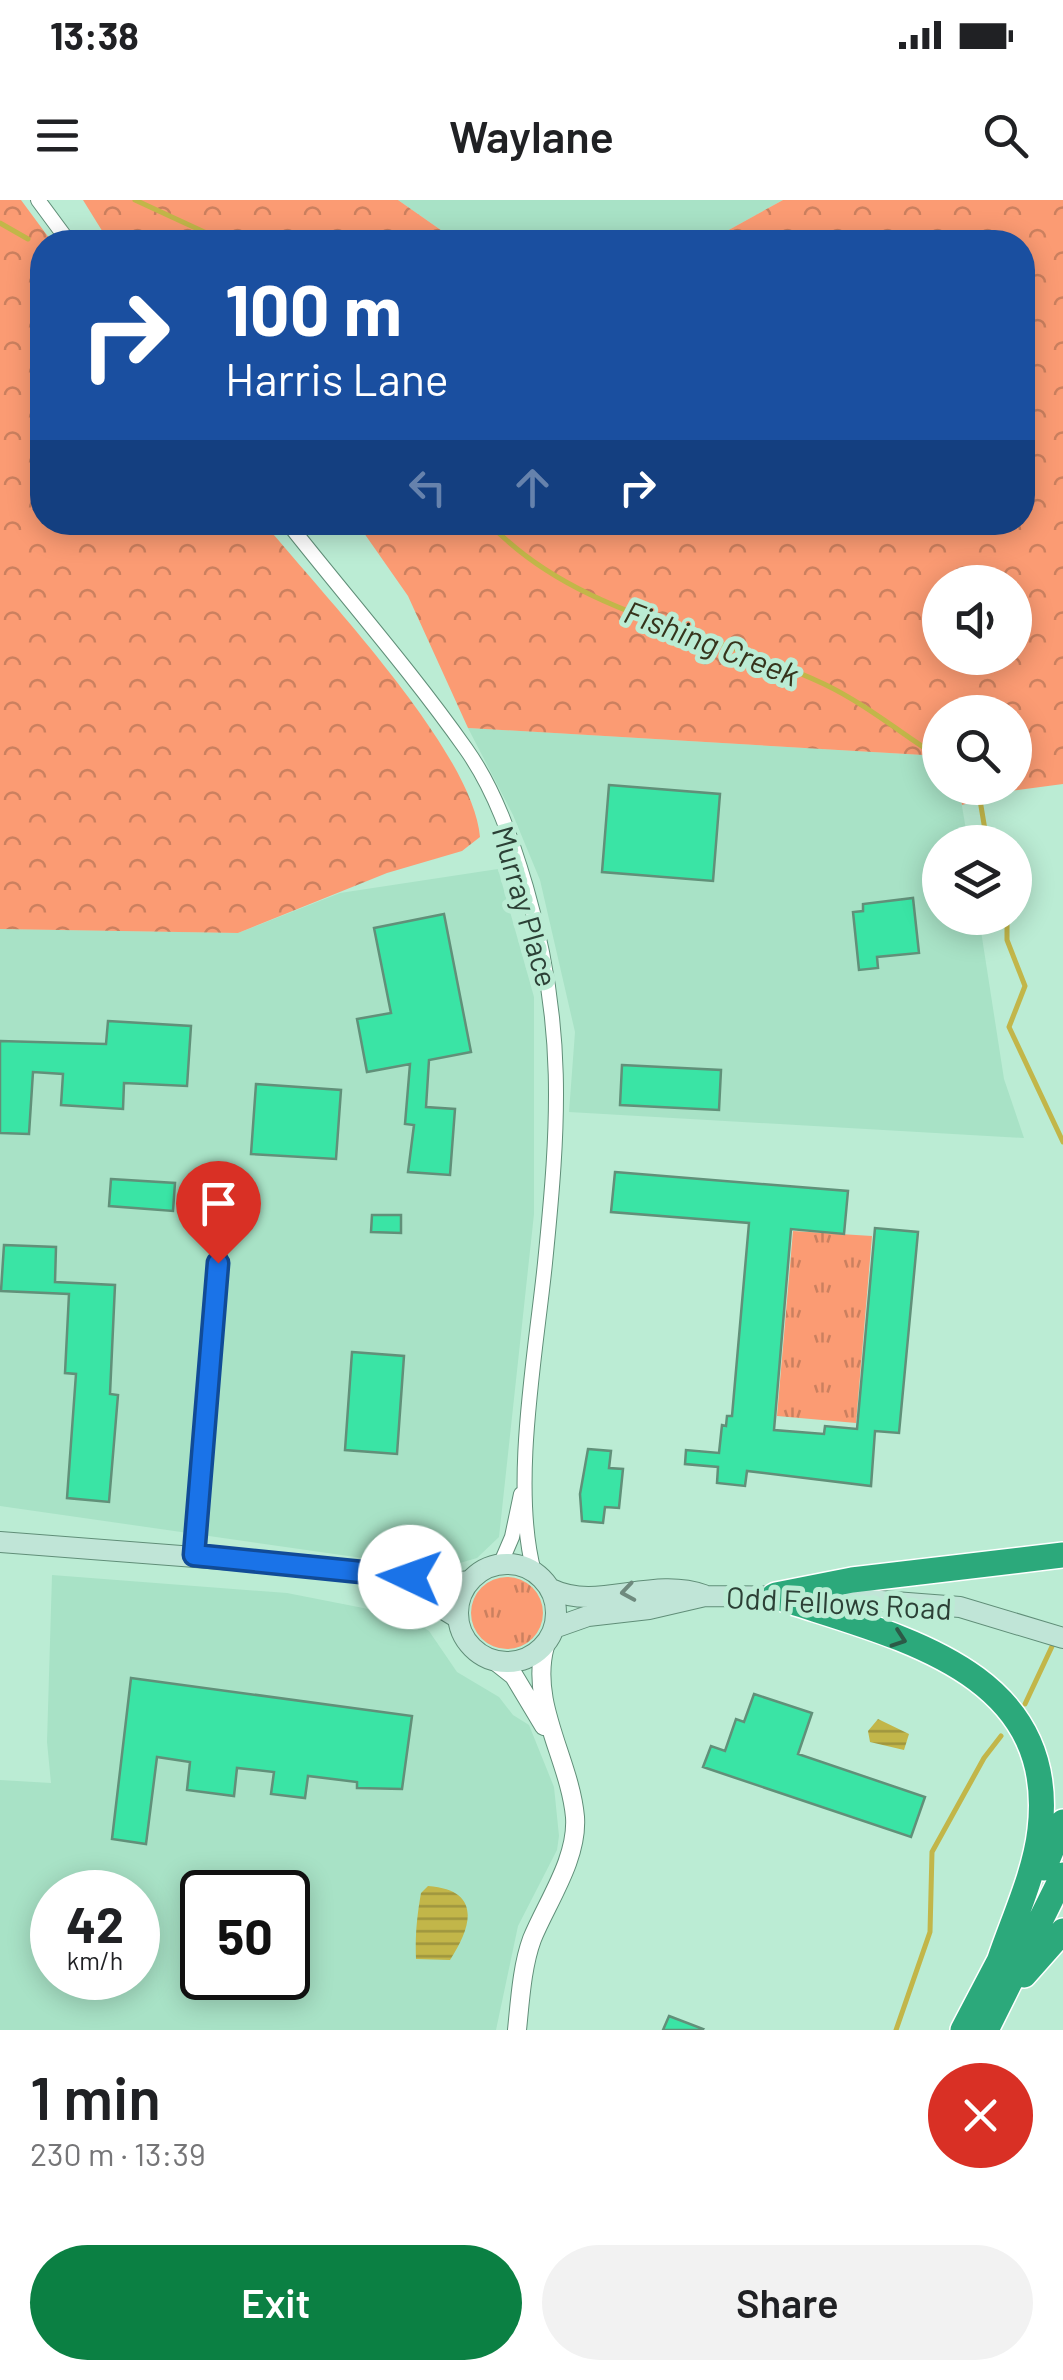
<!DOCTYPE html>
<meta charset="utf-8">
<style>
body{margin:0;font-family:Barlow,sans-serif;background:#f2f2f2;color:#202124;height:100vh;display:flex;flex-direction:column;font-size:38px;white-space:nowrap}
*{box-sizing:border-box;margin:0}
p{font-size:32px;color:#757577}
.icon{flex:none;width:55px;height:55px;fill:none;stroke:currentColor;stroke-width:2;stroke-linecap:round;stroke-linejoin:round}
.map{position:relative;height:1830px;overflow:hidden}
.side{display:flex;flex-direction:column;background:#fff;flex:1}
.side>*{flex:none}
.guide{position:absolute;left:30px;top:30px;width:1005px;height:305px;border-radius:40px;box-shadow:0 5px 25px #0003;background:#1a4fa0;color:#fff;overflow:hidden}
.tools{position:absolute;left:922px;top:365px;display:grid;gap:20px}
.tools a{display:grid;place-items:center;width:110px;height:110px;border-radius:50%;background:#fff;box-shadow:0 5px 25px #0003;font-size:50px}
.speed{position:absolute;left:30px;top:1670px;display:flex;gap:20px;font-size:50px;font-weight:700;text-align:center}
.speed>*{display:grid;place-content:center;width:130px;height:130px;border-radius:50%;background:#fff;box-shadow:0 5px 25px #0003;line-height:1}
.speed small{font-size:25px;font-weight:400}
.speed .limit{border:5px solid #111;border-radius:15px;background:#fff;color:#111}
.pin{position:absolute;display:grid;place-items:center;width:85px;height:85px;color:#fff;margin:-102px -42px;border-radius:50% 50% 50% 0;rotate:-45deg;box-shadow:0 0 10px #0007}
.pin .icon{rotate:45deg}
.me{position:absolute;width:110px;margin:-55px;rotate:273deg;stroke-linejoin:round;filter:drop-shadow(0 0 8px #0008)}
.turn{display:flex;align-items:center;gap:35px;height:210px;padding:0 30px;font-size:45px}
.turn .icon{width:130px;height:130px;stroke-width:2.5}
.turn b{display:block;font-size:70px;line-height:85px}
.lanes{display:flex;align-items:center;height:95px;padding:0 30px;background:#0003;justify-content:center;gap:50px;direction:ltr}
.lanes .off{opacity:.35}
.round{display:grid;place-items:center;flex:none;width:105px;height:105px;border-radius:52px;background:#f2f2f2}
.overview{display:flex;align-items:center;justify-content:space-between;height:170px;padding:0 30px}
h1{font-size:60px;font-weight:600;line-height:75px}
.cta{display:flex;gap:20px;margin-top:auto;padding:20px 30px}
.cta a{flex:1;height:115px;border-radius:60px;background:#0b8043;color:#fff;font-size:40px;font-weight:600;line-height:115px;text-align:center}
.cta a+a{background:#f2f2f2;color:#202124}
.status{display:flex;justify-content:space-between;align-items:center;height:70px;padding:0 50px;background:#fff;direction:ltr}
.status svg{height:28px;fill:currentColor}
header{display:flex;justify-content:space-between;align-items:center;height:130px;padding:0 30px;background:#fff;font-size:45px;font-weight:600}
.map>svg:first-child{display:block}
.built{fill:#a8e2c6;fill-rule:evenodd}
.grass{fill:url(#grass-tufts)}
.forest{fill:url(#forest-crowns);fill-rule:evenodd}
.water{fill:url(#water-rules)}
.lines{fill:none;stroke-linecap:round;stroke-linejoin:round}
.stream{stroke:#c2b649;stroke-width:5}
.building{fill:#3ae4a5;stroke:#619079;stroke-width:2.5}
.minor-casing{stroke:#608e78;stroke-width:16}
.tertiary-casing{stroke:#608e78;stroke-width:20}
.secondary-casing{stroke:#608e78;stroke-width:22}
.motorway-casing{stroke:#fff;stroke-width:28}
.minor{stroke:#fff;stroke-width:14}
.tertiary{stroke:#fff;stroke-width:18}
.secondary{stroke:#c0e5d7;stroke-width:20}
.motorway{stroke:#2ca97b;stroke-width:25}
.oneway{stroke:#6f8a7e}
.oneway2{stroke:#2c5a47}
.route-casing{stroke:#114b97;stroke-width:25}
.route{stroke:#1a73e8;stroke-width:18}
.labels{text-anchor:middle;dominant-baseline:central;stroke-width:10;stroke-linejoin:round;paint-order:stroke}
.street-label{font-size:30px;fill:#2c4036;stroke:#bbecd4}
.water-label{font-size:32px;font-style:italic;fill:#36341c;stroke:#bbecd4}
</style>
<div class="status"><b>13:38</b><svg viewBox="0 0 49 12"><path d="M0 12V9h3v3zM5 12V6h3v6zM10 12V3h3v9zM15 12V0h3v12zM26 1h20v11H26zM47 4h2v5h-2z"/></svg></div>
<header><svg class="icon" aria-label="menu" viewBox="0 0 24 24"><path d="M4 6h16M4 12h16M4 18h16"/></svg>Waylane<svg class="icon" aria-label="search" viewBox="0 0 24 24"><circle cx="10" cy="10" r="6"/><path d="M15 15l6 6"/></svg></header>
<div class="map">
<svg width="1063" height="1830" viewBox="0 0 1063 1830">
<defs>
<pattern id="grass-tufts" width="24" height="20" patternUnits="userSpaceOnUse" patternTransform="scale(2.5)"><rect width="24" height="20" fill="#fb9b73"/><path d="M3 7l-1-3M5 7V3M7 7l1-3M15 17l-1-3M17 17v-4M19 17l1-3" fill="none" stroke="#cb805f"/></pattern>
<pattern id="forest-crowns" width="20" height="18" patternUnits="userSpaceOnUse" patternTransform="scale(2.5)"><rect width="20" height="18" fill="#fb9b73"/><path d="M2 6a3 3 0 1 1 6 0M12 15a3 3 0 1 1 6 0" fill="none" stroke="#cb805f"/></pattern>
<pattern id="water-rules" width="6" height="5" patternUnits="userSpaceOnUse" patternTransform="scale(2.5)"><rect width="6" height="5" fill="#c2b649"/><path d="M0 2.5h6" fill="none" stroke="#9e953e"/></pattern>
</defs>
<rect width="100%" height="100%" fill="#bbecd4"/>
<path class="built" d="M398,0H783L707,42H458Z
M468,528L940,556V588H959L968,642H940V718H979L1004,879L1024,938L569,912L575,832L540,680L513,615Z
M498,669L534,797V1014L499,1337L477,1358L439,1369L0,1306V729L238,733L340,693Z
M52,1375L287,1393L409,1417L429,1431L457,1472L499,1497L513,1515L529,1525L554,1587L559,1636L557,1650L518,1726L496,1830H0V1580L51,1583L47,1542ZM52,1692H138V1778H52ZM202,1692H288V1778H202Z"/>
<path class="grass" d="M793,1031L872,1036L856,1223L777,1216Z
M471 1413a36 36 0 1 1 72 0a36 36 0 1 1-72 0Z"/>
<path class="forest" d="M0,0H21L52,42H42V322L264,323C322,394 473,551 480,637L462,651L387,673L238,733L0,729Z
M83,0H398L458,42H109Z
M783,0H1063V584L1010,591L962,605L959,588H1015V512H940V556L468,528L408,396L357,323L1022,322V42H707ZM940,382H1015V458H940Z"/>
<path class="water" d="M878,1519L909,1534L904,1550L870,1542L868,1531Z
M428,1686C481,1690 473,1725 450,1760L416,1759C415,1735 417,1716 421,1693Z"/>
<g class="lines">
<path class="stream" d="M135,0L226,42
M0,23L28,39
M488,322C575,416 712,431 824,484C864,503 902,534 940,558
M978,588L987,642
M1007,718V740L1025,786L1009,827L1063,942
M1025,1504L1055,1440
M896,1830L930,1732L932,1652L984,1558L1001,1536"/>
</g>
<path class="building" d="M609,585L720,594L713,681L602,672Z
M913,698L919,753L877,757L878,768L859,770L853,712L863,711V704Z
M444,714L471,852L429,860L426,907L455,909L450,975L408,972L414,925L405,924L410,864L367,872L357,819L391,813L374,728Z
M108,821L191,826L187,886L124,883L123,909L61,905L63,874L33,872L29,934L0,933V841L106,844Z
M622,865L721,870L719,910L620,905Z
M256,884L341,890L336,959L251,954Z
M615,972L848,991L844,1034L791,1029L774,1230L824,1234L825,1226L857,1229L875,1028L918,1032L899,1233L875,1231L871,1286L747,1271L745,1286L717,1283L718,1267L685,1264L686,1250L719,1253L722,1225L726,1226L727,1216H732L749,1023L611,1012Z
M111,979L175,983L173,1011L109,1006Z
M372,1015H401V1033L371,1032Z
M4,1045L56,1047L55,1082L115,1085L110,1194L118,1195L109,1302L67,1298L76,1174L65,1173L69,1094L1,1091Z
M352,1152L404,1156L397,1254L345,1250Z
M588,1249L611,1251L609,1268L623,1269L619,1308L605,1307L603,1323L582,1321L580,1294Z
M131,1478L412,1516L402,1589L357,1588V1582L308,1576L305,1598L271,1594L274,1572L237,1568L234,1596L187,1590L190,1562L157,1557L146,1644L112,1639Z
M754,1494L812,1513L798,1554L925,1597L911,1637L703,1567L711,1546L725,1551L736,1519L744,1522Z
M669,1816L703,1829L702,1830H663Z"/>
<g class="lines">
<g class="minor-casing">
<path id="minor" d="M38,0L69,42
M287,322C347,398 411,471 466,549C495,590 512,640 526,687C566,824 559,924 545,1063C536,1152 511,1286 534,1372
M194,1355L226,977
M500,1365L512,1337L521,1294"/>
</g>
<g class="tertiary-casing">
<path id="tertiary" d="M495,1461L514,1476L544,1526
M517,1830C520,1801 522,1766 532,1739C547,1702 578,1659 575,1617C570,1560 529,1504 545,1446"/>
</g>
<g class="secondary-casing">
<path id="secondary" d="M0,1342L312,1366L441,1384L470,1381
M458 1413a49 49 0 1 1 98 0a49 49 0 1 1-98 0Z
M371,1379L427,1399L458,1418
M551,1389C598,1412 651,1376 704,1395
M554,1428L588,1416L649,1409L705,1396L829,1397L960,1407L1063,1438"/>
</g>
<g class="motorway-casing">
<path id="motorway" d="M776,1395L852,1380L1063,1355
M774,1396C892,1436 1059,1467 1040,1630C1035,1674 1013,1720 999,1762
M1044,1668L1063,1622
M1024,1775L1063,1731
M963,1830L1005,1750
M986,1830L1063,1675"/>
</g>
<use href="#minor" class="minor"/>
<use href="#tertiary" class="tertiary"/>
<use href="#secondary" class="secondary"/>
<use href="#motorway" class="motorway"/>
</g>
<defs><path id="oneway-chevron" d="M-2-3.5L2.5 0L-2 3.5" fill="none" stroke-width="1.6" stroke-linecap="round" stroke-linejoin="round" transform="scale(2.5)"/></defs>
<use class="oneway" href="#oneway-chevron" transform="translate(628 1392) rotate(171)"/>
<use class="oneway2" href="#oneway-chevron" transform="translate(899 1439) rotate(19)"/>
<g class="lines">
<g class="route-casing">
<path id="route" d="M218,1063L194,1355L410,1377"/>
</g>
<use href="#route" class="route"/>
</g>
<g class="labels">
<g class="street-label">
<text transform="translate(526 706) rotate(74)">Murray Place</text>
<text transform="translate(839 1402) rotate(3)">Odd Fellows Road</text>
</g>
<g class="water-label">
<text transform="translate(712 442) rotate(21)">Fishing Creek</text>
</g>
</g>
</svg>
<div class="tools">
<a><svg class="icon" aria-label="sound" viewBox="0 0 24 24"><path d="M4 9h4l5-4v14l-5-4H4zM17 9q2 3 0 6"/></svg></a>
<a><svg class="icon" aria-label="search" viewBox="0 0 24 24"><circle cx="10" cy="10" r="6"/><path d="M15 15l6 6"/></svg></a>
<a><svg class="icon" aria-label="layers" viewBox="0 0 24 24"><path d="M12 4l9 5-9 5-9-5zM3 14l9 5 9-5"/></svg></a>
</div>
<div class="speed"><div>42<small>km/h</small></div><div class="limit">50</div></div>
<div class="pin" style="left:218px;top:1063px;background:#d93025"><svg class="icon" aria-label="arrive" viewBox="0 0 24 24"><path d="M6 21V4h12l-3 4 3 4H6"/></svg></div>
<svg class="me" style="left:410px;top:1377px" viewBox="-20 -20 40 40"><circle r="19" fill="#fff"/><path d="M0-13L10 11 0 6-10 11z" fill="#1a73e8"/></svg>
<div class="guide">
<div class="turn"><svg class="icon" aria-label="right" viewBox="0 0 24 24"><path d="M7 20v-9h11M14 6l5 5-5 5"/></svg><div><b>100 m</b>Harris Lane</div></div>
<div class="lanes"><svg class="icon off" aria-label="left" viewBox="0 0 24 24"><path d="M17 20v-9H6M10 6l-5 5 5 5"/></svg><svg class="icon off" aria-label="ahead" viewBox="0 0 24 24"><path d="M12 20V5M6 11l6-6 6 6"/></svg><svg class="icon" aria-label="right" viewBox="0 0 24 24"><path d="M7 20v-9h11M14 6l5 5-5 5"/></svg></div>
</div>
</div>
<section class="side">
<div class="overview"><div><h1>1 min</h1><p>230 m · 13:39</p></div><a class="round" style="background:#d93025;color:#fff"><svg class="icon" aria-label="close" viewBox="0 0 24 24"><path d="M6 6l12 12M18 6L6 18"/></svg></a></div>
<div class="cta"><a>Exit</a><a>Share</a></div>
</section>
